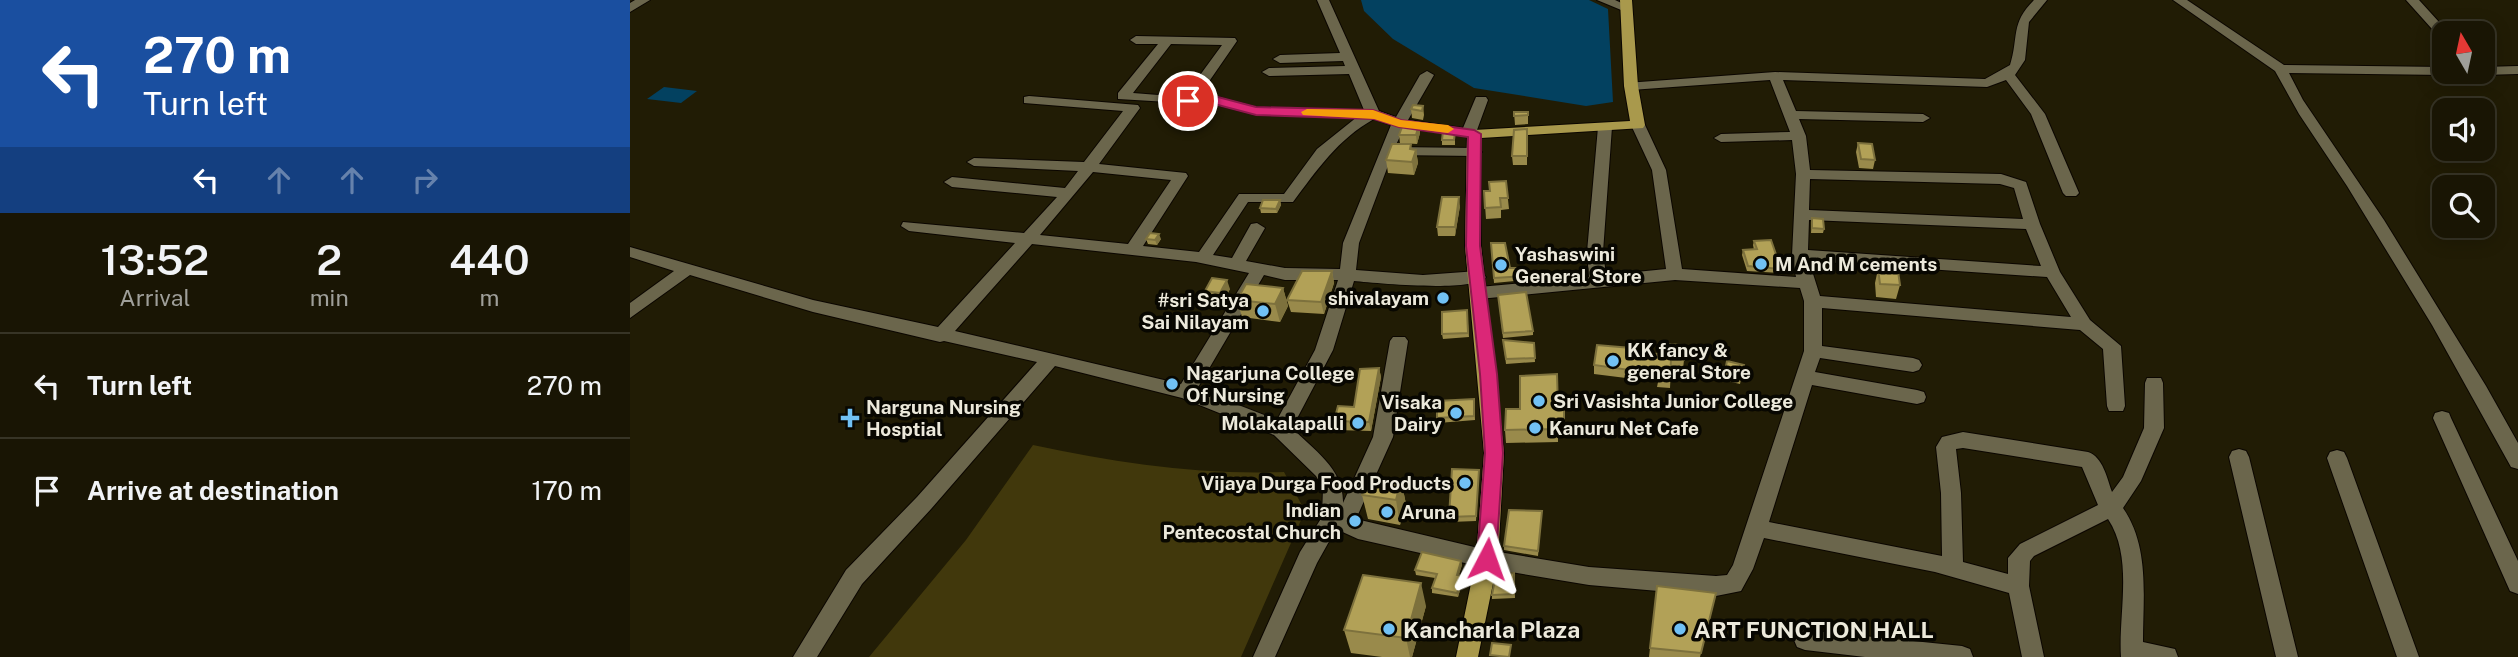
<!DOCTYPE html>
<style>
body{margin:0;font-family:"Public Sans",sans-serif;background:#221e0e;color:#f1f3f6;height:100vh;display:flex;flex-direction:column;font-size:26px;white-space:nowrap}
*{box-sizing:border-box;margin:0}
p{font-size:23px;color:#9f9f9a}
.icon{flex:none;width:38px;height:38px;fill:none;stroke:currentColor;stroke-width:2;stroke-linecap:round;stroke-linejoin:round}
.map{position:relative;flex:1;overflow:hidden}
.drawer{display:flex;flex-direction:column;background:#191504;width:630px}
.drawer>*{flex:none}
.banner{background:#1a4fa0;color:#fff;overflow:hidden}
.needle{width:46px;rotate:351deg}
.buttons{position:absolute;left:1802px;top:21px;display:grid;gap:14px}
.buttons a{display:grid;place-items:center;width:63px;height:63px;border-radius:14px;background:#191504;box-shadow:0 4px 18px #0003,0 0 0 2px #373426;font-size:35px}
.pin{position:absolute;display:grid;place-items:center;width:60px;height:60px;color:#fff;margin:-30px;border:4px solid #fff;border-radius:50%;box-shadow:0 2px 7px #0007}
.me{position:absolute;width:77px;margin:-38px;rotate:4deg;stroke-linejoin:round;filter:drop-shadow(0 0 5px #0008)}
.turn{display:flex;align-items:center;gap:24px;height:147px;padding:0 28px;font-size:32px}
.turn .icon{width:91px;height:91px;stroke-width:2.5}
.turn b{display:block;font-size:49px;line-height:60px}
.lanes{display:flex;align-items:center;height:66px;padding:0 28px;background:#0003;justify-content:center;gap:35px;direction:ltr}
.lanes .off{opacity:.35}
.eta{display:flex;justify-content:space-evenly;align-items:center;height:119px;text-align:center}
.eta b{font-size:42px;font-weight:600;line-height:49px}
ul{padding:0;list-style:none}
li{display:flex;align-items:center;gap:21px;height:105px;padding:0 28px;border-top:2px solid #373426}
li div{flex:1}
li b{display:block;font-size:26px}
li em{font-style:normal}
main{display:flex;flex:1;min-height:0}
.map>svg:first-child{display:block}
.green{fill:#41380c}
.water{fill:#034160}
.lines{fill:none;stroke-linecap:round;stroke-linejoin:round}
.minor-casing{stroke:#0b0600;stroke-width:2}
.major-casing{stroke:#0b0600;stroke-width:2}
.minor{fill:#6b664c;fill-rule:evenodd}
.major{fill:#a9994c;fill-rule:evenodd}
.wall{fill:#998a4b}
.shaded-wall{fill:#7d713d}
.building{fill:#b2a157;stroke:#7d713d;stroke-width:2}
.route{fill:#db2777;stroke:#8e194d;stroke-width:2}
.slow{fill:#f59e0b}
.poi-dot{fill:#71c1f4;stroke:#080701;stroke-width:2.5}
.labels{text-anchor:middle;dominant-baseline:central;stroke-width:7;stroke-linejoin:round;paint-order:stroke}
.poi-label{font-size:19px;font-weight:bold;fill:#ece9db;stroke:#080701;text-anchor:start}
.near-poi-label{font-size:23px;font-weight:bold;fill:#ece9db;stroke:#080701;text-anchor:start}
</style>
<main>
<section class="drawer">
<div class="banner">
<div class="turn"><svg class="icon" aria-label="left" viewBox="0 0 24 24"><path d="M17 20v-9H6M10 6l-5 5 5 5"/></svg><div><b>270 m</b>Turn left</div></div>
<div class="lanes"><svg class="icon" aria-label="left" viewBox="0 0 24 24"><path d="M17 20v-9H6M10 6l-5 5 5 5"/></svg><svg class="icon off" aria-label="ahead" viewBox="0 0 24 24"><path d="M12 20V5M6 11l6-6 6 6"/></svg><svg class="icon off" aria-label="ahead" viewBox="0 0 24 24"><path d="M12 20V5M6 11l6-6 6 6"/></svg><svg class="icon off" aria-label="right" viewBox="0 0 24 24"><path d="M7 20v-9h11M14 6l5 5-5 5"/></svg></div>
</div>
<div class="eta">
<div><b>13:52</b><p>Arrival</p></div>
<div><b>2</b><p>min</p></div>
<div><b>440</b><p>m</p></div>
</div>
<ul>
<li><svg class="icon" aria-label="left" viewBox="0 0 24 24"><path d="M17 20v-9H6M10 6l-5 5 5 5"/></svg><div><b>Turn left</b></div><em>270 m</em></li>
<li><svg class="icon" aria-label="arrive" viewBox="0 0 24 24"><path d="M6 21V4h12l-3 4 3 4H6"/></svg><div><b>Arrive at destination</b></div><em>170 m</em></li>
</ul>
</section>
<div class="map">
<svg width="1888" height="657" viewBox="0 0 1888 657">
<rect width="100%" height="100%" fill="#211c05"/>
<path class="green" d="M403,445C486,463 569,475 654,472L675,511L611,657H239L336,540Z"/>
<path class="water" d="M731,0H959L978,9L983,102L956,106L844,88L763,39L734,11Z
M34,87L67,91L51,103L17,99Z"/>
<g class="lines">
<g class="minor-casing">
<path id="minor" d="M5,0H20L0,12V3Z
M687,0H699L749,111L766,117L790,75L797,71L804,75L778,120L833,128L846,97H856L858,100L847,130L851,134L849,137L774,128L765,147L845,148L852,152L845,156L762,155L729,243L726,270L793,275L848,271L856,277C843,293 747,283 724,281L703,350L662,428C684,450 714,469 713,503L743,437L760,341L763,337H775L778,341L763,437L726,519L857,550L959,567L1086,576L1097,575L1103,565L1174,351V301L1170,288L1045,280L849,299L841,293L849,287L959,277L957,252L968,127L975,123L982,127L973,252L976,275L1036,269L1022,170L1001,125L1008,121L1015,125L1036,170L1052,269L1166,277L1162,255L1166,174L1162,140L1091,142L1084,138L1091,134L1160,132L1140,80L1001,90L994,86L996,83L1145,72L1355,79L1380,65C1389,37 1380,24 1404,0H1417L1399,22L1395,60L1385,75L1415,114L1449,193L1446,196H1436L1433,193L1401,114L1376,80L1357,87L1153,80L1166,111L1293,114L1300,118L1293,122L1169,119L1176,136L1180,170L1371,174L1396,182L1410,224L1430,272L1460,320L1491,346L1495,406L1493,411H1479L1477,406L1473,349L1450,330L1192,308V346L1283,358L1289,360L1292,365L1289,370L1283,372L1190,358L1185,372L1287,390L1294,392L1296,397L1294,402L1287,404L1182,385L1139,522L1312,556L1311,493L1306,447L1312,437L1333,432L1458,452C1473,457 1477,478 1482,492L1493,477L1514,428L1515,383L1517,378H1531L1533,383L1534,428L1511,481L1493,508C1520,547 1513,597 1513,642L1545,649L1548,657H1491C1488,614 1504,558 1478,519L1404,556L1400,561L1399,586L1414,657H1392L1379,593L1305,572L1134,538L1123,569L1111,591L1086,596L959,585L857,568L728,539L706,529L687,563L645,657H623L670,552L692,517L693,488L686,476L644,435L552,398L425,366L301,509L232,584L187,657H163L216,570L287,497L407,362L314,341L310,342L183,312L60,275L0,318V303L44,271L0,257V247L183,300L308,327L385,243L279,231L271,226L273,222L394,233L427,197L322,187L314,182L322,177L435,188L448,171L344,166L337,162L344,158L454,162L493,111L394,103V97L399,96L508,105L510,108L469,164L556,173L558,176L513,246L569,252L609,194H654L687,149L727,117L626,115L588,105L488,99V93L528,44H506L500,40L506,36L605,38L607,41L569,96L588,97L626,107L734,110L719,74L639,76L632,72L639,68L715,66L713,61L650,63L643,59L650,55L710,53ZM541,44L592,45L554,97L503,93ZM744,119L761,125L713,243L710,269L655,268L616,261L635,228L627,223L621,224L602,258L583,255L618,202H663C687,170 708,139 744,119ZM463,172L541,180L498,244L410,235ZM1180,179L1370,184L1384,188L1393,219L1179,210ZM1179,220L1396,229L1411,266L1178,250ZM402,244L566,262L619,273L551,384L325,331ZM1179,261L1417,277L1441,317L1190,296ZM634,275L655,280H708L685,350L647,420L567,389ZM1333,448L1452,467L1468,505L1390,544L1378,558V574L1333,562L1331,493L1326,449Z
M967,0H985L1002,8L996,12Z
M1543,0H1557L1654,65L1815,67V72H1821L1815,75L1659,73L1673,100L1754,220L1856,386L1888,443V469L1881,467L1802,325L1717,186L1669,114L1645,71Z
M1776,0H1789L1819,33H1815V40L1811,39Z
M1888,66V74L1853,75L1847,72H1853V67Z
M1812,411L1819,413L1821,418L1888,561V594L1880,591L1803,418L1805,413Z
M1609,449L1616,451L1619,457L1668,657H1646L1599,457L1602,451Z
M1707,450L1714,452L1717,458L1789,657H1767L1697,458L1700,452Z
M1175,630L1332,646L1340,649L1343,657H1235L1175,650L1167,647L1164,640L1167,633Z"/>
</g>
<g class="major-casing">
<path id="major" d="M990,0H1002L1008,86L1015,125L1013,128L851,138V246L874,453L868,559L848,657H826L846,559L854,453L835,246L837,134L844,130L1000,121L994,86Z"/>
</g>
<use href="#minor" class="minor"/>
<use href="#major" class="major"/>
</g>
<path class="wall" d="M793,106L794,115L793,120L782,118L781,109Z
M884,112H898V124L885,125Z
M789,124L790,133L787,144L770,143L769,135Z
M897,129V165H883L882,156Z
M825,132V145H812V140Z
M1228,143L1245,160L1243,169L1229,168L1226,152Z
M782,149L786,150L788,163L784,175L758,173L756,160Z
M876,181L879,209L871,210V218L856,219L854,191H860Z
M650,200L651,205L647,213H631L630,208Z
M830,206L825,236H808L807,227Z
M1182,218L1194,229L1193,233H1181Z
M516,239H531L527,245L518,244Z
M1124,241L1151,269L1150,273L1117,271L1112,255L1113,250H1124L1123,245Z
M861,243L880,268H894L895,280L864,283Z
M1248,269L1270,285L1266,299L1246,297L1245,283Z
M702,271L704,283L694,314L661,312L657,300Z
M653,288L658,306L650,322L612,317L607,300Z
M600,289L593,302L578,300L575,291Z
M868,295L903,331V335L873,338Z
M837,310L839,337L813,339L812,334Z
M873,340L904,343L905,362L876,364Z
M1001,353L1054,360L1053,369L1041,368L1040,388L1027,387L1028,382L964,374V365Z
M1114,365L1110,384L1093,380L1094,376Z
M749,368L751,377L741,431L707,430L704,421L724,407Z
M844,399L845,420L808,423L807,418Z
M928,408H934L935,433H928V442L876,443L875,430Z
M849,470L846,521L820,522L819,517Z
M771,480L776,504L770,525L738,519L732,495Z
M912,511L908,556L874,550V546Z
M831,561L832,565L829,575L833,580L828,597L802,593V588L805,578L786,575L785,570Z
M884,573L885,598L862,599V595Z
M1086,593L1070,657H1019L1020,648Z
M796,606L782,657H752L721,653L714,630Z"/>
<path class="shaded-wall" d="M789,124L790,133L787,144L786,135Z
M781,144L783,157L786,150L788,163L784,175L780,149Z
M829,197L830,206L825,236V227Z
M650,200L651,205L647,213L646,209Z
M529,234L531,239L527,245L525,240Z
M702,271L704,283L694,314L691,302Z
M597,280L600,289L593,302L590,293Z
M653,288L658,306L650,322L645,304Z
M749,368L751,377L741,431L739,422Z
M771,480L776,504L770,525L766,500Z
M831,561L832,565L827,579V575Z
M833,576V580L828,597L827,593Z
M791,583L796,606L782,657H780L776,638Z"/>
<path class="building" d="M783,105L793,106L792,111L781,109Z
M884,112H898V115L884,116Z
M774,122L789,124L786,135H769Z
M897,129V156H882L884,130Z
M813,131L825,132L824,140H812Z
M1228,143L1242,144L1245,160L1231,159Z
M762,144H781L780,149L786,150L782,162L756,160Z
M876,181L878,198H870L871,207L855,208L854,191H860L859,182Z
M812,197H829L825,227H807Z
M633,200H650L646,209L630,208Z
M1182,218L1193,219L1194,229L1182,228Z
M520,233L529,234L525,240L516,239Z
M1141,240L1151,269L1118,266L1113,250L1127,249L1124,241Z
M861,243H875L880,268H894L895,276L864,278Z
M1248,269L1268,271L1270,285L1250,284Z
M672,271H702L691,302L657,300Z
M582,278L597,280L590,293L575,291Z
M616,284L653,288L645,304L607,300Z
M896,292L903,331L873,333L868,295Z
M837,310L838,333L812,334V312Z
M873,340L904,343L905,358L876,359Z
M1030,344L1054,345V360H1041L1040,379L1028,378V374L964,365L967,345L1001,348V353L1030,354Z
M1097,361L1114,365L1111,379L1094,376Z
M749,368L739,422L704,421L708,406L724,407L730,369Z
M927,374L928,408H934V420H928V429L875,430L876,409H890V376Z
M844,399V416L807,418V401Z
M822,469L849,470L846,516L819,517Z
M737,477L771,480L766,500L732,495Z
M879,510L912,511L908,551L874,546Z
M792,552L831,561L827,575L833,576L827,593L802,588L807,574L785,570Z
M884,573V594L862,595L866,574Z
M733,575L791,583L776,638L714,630Z
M1027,586L1086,593L1071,653L1020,648Z
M862,643L881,645L879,657L860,655Z"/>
<path class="route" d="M558,97H588L626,107L743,110L771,120L844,130L851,134L850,246L867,374L873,453L866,559L863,565L857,568L850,565L847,559L855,453L850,374L836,246L838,137L769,127L744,119L626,115L588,105L554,104V98Z"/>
<path class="slow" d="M677,109L743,110L771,120L818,125L824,129L818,133L769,127L744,119L673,115L671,112Z"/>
<g class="poi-dot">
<circle cx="1131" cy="264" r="7"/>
<circle cx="871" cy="265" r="7"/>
<circle cx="813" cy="298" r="7"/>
<circle cx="633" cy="311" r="7"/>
<circle cx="983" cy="361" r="7"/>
<circle cx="542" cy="384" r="7"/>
<circle cx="909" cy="401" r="7"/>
<circle cx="826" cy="413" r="7"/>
<path d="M216.5 407.5h7v7h7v7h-7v7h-7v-7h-7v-7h7z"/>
<circle cx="728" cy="423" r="7"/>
<circle cx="905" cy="428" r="7"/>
<circle cx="835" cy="483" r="7"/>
<circle cx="757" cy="512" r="7"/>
<circle cx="725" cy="521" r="7"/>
<circle cx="759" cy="629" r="7"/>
<circle cx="1050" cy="629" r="7"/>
</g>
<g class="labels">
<g class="poi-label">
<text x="885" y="254">Yashaswini<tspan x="885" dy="22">General Store</tspan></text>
<text x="1145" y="264">M And M cements</text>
<text x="799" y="298" text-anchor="end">shivalayam</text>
<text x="619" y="300" text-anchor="end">#sri Satya<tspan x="619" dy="22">Sai Nilayam</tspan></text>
<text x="997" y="350">KK fancy &amp;<tspan x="997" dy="22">general Store</tspan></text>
<text x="556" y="373">Nagarjuna College<tspan x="556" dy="22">Of Nursing</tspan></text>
<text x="923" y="401">Sri Vasishta Junior College</text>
<text x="812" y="402" text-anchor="end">Visaka<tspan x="812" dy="22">Dairy</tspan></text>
<text x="236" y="407">Narguna Nursing<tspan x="236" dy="22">Hosptial</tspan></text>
<text x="714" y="423" text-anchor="end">Molakalapalli</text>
<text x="919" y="428">Kanuru Net Cafe</text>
<text x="821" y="483" text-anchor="end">Vijaya Durga Food Products</text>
<text x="711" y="510" text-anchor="end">Indian<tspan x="711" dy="22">Pentecostal Church</tspan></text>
<text x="771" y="512">Aruna</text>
</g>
<g class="near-poi-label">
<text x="773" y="629">Kancharla Plaza</text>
<text x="1064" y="629">ART FUNCTION HALL</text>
</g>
</g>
</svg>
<div class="buttons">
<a><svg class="needle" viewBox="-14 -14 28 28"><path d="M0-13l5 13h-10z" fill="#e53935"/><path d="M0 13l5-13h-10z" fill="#9f9f9a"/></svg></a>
<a><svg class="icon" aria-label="sound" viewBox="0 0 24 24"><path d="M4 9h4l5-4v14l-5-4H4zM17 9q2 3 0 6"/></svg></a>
<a><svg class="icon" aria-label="search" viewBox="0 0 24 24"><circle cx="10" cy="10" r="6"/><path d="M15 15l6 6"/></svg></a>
</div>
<div class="pin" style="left:558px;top:101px;background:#d93025"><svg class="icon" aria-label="arrive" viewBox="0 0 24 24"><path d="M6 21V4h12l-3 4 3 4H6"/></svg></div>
<svg class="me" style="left:857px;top:559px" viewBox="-20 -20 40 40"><path d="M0-17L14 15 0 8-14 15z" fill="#db2777" stroke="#fff" stroke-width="4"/></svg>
</div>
</main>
